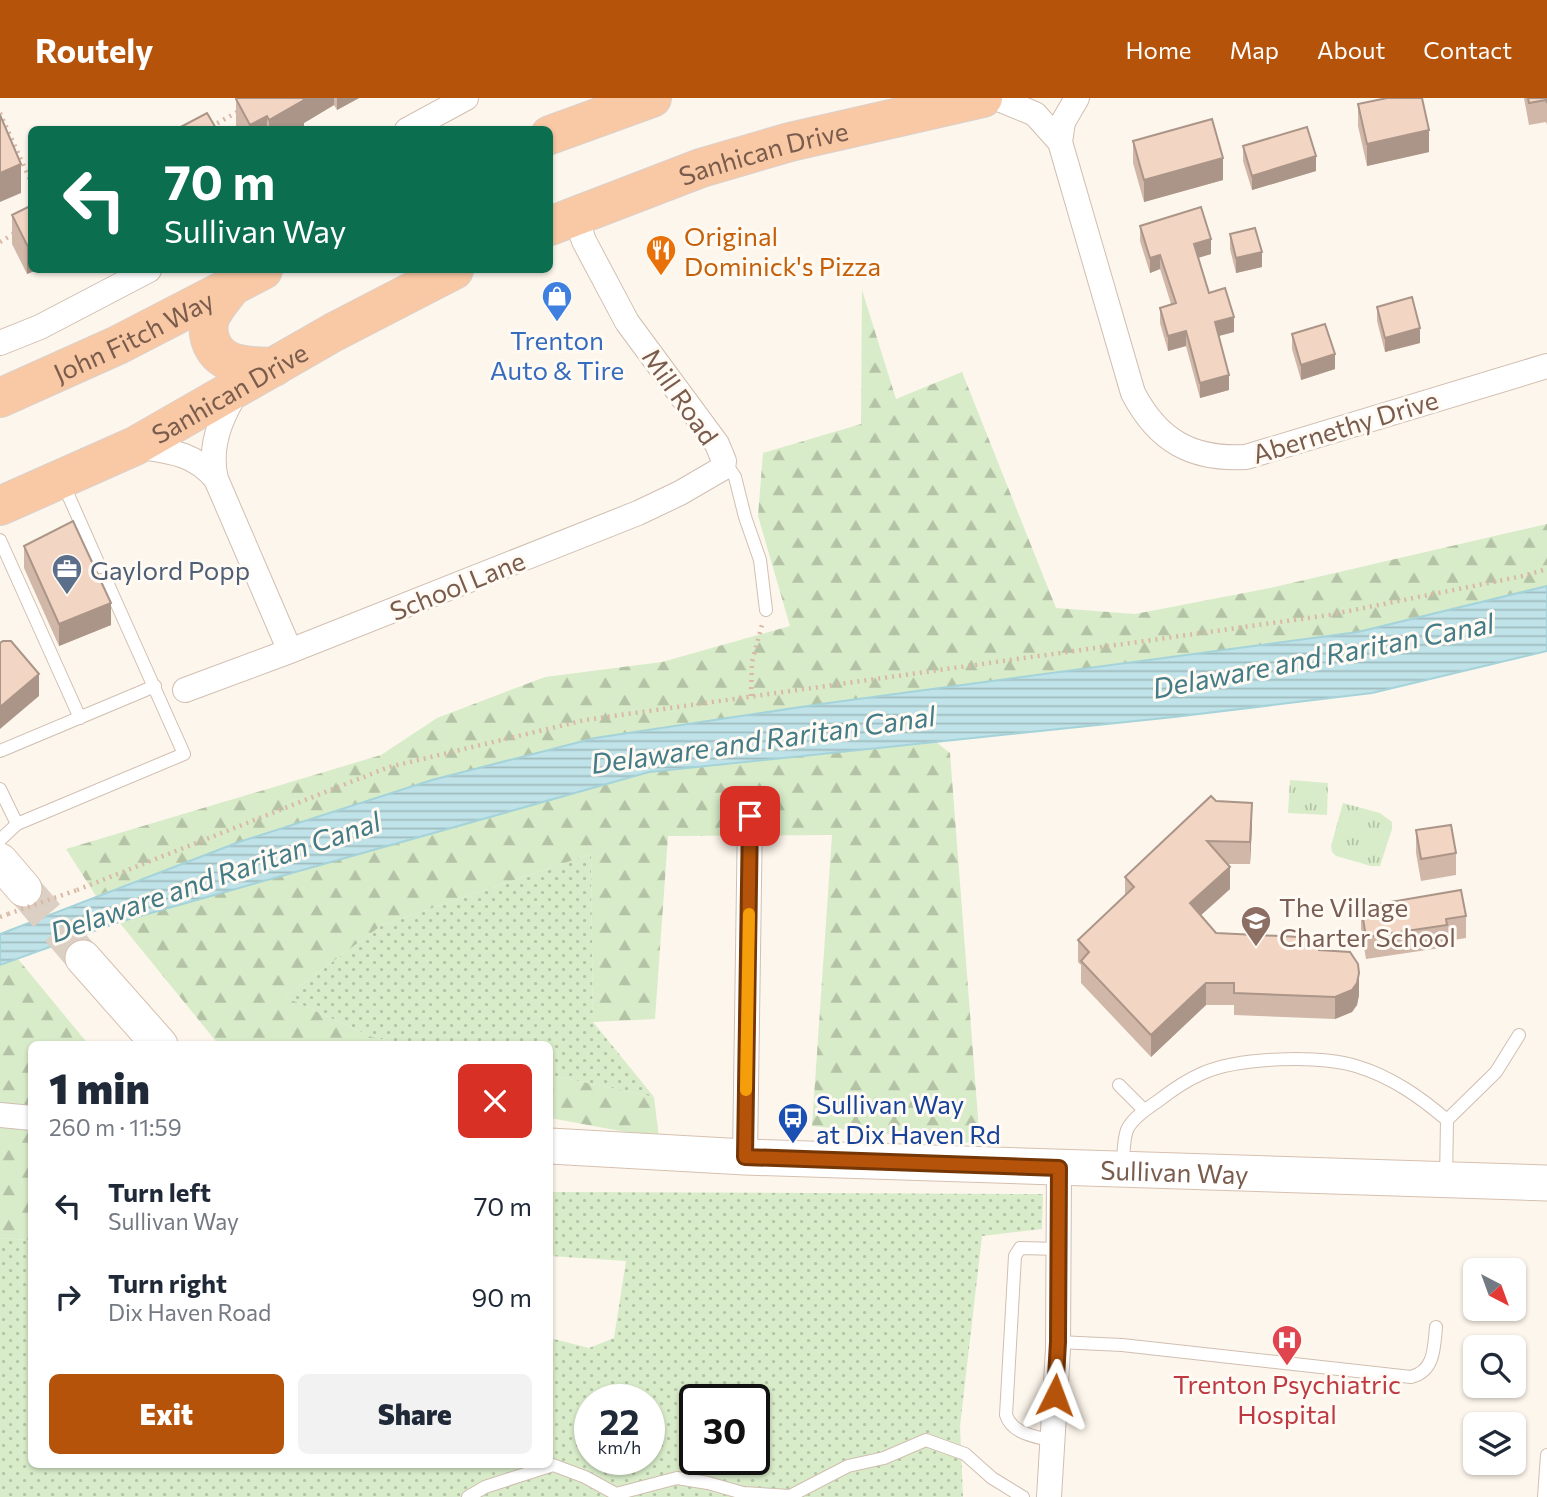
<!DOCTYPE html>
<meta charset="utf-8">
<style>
body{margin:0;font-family:Commissioner,sans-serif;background:#f2f2f3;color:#1f2937;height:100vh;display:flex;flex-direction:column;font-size:26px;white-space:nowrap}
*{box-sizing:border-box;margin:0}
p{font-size:23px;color:#747a83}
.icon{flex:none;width:38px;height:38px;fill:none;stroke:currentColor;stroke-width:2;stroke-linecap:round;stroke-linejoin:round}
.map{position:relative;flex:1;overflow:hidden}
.sheet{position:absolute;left:28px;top:943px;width:525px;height:427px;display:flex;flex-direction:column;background:#fff;border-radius:10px;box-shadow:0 2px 5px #0004}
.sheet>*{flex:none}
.top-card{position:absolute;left:28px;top:28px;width:525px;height:147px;border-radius:10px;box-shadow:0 2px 5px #0004;background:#0b6e4f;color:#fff;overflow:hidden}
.needle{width:46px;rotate:139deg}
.controls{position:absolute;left:1463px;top:1160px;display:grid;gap:14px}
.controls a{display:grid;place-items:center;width:63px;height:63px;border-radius:10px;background:#fff;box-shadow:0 2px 5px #0004;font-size:35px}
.speed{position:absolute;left:574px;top:1286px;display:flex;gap:14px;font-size:35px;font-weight:700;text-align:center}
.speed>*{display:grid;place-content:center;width:91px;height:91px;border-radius:50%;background:#fff;box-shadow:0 2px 5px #0004;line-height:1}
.speed small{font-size:18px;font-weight:400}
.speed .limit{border:4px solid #111;border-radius:10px;background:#fff;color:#111}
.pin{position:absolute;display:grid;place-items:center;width:60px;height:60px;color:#fff;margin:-30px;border-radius:14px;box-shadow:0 4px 10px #0006}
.me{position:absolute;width:77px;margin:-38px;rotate:3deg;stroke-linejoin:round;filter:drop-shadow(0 0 5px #0008)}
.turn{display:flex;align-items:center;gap:24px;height:147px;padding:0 21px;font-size:32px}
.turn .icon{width:91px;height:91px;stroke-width:2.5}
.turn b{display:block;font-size:49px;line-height:60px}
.round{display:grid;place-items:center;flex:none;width:74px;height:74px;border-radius:10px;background:#f2f2f3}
.head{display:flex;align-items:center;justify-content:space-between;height:119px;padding:0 21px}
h1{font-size:42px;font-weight:800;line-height:52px}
.primary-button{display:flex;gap:14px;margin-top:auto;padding:14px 21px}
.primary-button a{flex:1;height:80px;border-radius:10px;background:#b45309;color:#fff;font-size:28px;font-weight:800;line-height:80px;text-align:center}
.primary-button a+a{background:#f2f2f3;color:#1f2937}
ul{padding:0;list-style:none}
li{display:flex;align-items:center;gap:21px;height:91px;padding:0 21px}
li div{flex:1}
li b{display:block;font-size:26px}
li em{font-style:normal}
header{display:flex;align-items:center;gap:42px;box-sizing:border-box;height:98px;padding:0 35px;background:#b45309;color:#fff}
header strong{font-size:33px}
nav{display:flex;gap:38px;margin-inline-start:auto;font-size:24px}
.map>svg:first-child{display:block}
.grass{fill:url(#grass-dots);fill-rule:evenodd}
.forest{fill:url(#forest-firs)}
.park{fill:url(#park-tufts)}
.water{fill:url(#water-rules);stroke:#a5d3da;stroke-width:2}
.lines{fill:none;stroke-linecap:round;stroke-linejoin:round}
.secondary-tunnel{stroke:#dcd0c4;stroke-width:35;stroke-dasharray:35 18;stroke-linecap:butt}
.service-casing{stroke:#d1beb0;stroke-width:14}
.minor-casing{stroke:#d1beb0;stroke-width:26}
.secondary-casing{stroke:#d6c0b0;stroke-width:37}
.trunk-casing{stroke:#dad1cd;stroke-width:40}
.path{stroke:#d9b8a5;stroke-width:4.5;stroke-dasharray:2 5;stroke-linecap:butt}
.service{stroke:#fff;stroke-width:12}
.minor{stroke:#fff;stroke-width:24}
.secondary{stroke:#fff;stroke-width:35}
.trunk{stroke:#f9c8a4;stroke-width:38}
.path-bridge{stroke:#d9b8a5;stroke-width:4.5;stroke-dasharray:2 5;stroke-linecap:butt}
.wall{fill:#d1b7a8}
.shaded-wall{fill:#aa9588}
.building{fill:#f3d5c3;stroke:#aa9588;stroke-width:2}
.route-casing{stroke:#753606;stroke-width:18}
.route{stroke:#b45309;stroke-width:12}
.slow{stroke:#f59e0b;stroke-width:12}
.labels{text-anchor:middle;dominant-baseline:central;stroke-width:6;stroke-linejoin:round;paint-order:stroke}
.street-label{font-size:26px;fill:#7a5c4d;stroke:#fffaf3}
.food-label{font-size:26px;fill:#c56008;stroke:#fffaf3;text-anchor:start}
.shop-label{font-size:26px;fill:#366cbe;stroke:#fffaf3}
.service-label{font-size:26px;fill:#4e5e75;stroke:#fffaf3;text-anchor:start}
.education-label{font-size:26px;fill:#785e54;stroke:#fffaf3;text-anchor:start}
.transit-label{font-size:26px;fill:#164399;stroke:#fffaf3;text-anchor:start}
.health-label{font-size:26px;fill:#be3a42;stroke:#fffaf3}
.water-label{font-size:28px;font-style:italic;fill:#437c86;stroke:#fffaf3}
</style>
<header>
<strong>Routely</strong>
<nav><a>Home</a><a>Map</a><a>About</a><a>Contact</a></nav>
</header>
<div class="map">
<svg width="1547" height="1399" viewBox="0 0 1547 1399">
<defs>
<pattern id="grass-dots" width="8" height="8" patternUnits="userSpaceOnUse" patternTransform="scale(1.75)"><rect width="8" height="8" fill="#d8ecc9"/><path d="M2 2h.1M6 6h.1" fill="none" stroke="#b4c2a5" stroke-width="1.8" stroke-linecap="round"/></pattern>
<pattern id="forest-firs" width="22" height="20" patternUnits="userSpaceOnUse" patternTransform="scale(1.75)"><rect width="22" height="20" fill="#d8ecc9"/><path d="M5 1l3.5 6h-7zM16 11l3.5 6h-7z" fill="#b4c2a5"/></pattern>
<pattern id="park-tufts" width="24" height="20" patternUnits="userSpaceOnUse" patternTransform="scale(1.75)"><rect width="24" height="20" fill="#d8ecc9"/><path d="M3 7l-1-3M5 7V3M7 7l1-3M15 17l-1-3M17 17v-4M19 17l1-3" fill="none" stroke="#b4c2a5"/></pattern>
<pattern id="water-rules" width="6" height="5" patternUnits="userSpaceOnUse" patternTransform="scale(1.75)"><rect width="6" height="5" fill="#bfe3e8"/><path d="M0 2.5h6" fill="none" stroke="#a0bbbe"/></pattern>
</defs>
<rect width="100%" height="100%" fill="#fdf6ec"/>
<path class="grass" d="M591,756L593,924L654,999L550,977V947H409L372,939L285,899L382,827Z
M550,1094L1043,1096L1042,1131L982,1138L960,1328L963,1399H0V1140L31,1142L32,1367H550V1240L589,1250L614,1240L626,1163L550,1158ZM590,1302H649V1362H590ZM695,1302H754V1362H695Z"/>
<path class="forest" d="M862,192L896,301L962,274L1056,510L1135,516L1270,490L1547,426V488L1358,534L821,606L595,640L239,744L96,798L66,751L381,657L437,620L545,579L662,564L790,528L758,418L763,355L861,326Z
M936,644L950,655L980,1046L812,1028L832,737L668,738L655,921L593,924L591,756L382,827L285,899L372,939L409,947H219L119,824L649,674Z
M18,861L89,947H32L31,1142L0,1140V867Z
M550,977L654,999L659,1040L550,1020Z"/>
<path class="park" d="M1290,682L1328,685L1327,717L1288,715Z
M1343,705L1380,715L1392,724V731L1380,768H1371L1336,758L1332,754L1331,748Z"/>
<path class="water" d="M1547,488V553L1372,595L1174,619L649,674L119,824L0,867V836L239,744L432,682L595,640L821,606L1358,534Z"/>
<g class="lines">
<path class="secondary-tunnel" d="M24,791L83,860"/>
<g class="service-casing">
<path id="service" d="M724,363L735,379L745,419L760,462L766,512
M62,383L100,469
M0,442L80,620
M0,653L155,588
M0,691L17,726L184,656L107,484
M0,742L17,726
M1119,987L1144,1012
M1122,1069C1124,1058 1123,1043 1127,1032C1132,1020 1148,1010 1158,1003C1172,992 1187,982 1203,975C1240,959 1318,957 1356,968C1392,979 1420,999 1447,1022
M1446,1081L1447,1022L1496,974L1519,937
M1058,1244L1122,1247L1411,1279C1435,1273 1434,1249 1436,1229
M1052,1343C1035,1338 1012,1336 1006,1317L1015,1158L1020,1150L1059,1151
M468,1399L485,1389L553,1367L585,1379L616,1396L677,1380L708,1385L743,1395L790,1398L848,1368L884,1360L926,1342L965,1356L992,1380L1023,1399
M1544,1399L1547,1357"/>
</g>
<g class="minor-casing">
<path id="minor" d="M996,0L1035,16L1060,44L1133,295C1158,343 1192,362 1246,359L1547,268
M407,32L466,0
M1060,44L1063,24L1077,0
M0,245L40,229L149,172
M238,292C221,318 208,349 216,381L290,553
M135,348C167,353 194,354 216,381
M185,592L290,553L638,415L680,395L723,370L724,363L717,346L627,224L584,143L575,117
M0,1017L32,1020
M745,1059L750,718
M1049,1399L1058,1251L1059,1070"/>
</g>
<g class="secondary-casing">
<g id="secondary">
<path d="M0,763L24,791"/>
<path d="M83,860L160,947"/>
<path id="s1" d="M550,1048L745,1059L1547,1085"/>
</g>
</g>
<g class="trunk-casing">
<g id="trunk">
<path d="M550,37L652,0"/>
<path id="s2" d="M550,128L701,70L790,44L983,0"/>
<path d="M232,188C225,198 215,208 210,220C208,227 208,234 210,241C219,270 249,268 274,269"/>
<path id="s3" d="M0,300L118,247L263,172"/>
<path id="s4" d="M0,408L135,348L334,234L454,172"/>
</g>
</g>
<path class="path" d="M0,15L32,86
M205,32L241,12
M0,144L15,135
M751,598L752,564L762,527
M77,792L389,669L585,622L1329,517L1523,478L1547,471
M0,819L8,816"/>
<use href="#service" class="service"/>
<use href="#minor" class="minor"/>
<use href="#secondary" class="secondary"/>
<use href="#trunk" class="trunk"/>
<path class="path-bridge" d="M8,816L77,792"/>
</g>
<path class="wall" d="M237,0H359L337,12L334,7L304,25V30L301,32H238L236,28V1Z
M1524,0H1547V27L1546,24L1529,27Z
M1358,6L1429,54L1367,68L1358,28Z
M1133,43L1223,82L1144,104L1133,65Z
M1243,48L1316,73L1252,92L1243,63Z
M32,107V172H37L27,176L12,146V117Z
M1140,128L1211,156L1198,160L1209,195L1234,234L1218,238L1229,292L1200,300L1186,248L1168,253L1160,225V210L1171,206L1160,171L1150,175L1140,143Z
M1230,136L1262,169L1236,175L1230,151Z
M1377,209L1420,245L1385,254L1377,223Z
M1292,236L1335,271L1301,282L1292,251Z
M24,448L111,527L59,548L24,470Z
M1216,703L1252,727L1250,766H1227L1230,791L1201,817L1216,835L1320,852L1359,897L1357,907L1352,914L1335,921L1234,917V907H1206L1151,959L1081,885V867L1078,864V842L1125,797V779Z
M1416,732L1456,755V777L1421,783L1416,755Z
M1361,809L1466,818V840L1447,843V849L1366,861L1361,831Z"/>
<path class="shaded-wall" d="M303,0H334V7L304,25V30L301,32H269V22Z
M337,0H359L337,12Z
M267,18V32H250V27Z
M1429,32V54L1367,68V46Z
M1316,58V73L1252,92V78Z
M1223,60V82L1144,104V82Z
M21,66V95L0,104V75Z
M1211,141V156L1194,161V146Z
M32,145V172H37L27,176V147Z
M1262,154V169L1236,175V160Z
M1160,157V171L1150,175V160Z
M1234,219V234L1215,239V224Z
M1420,230V245L1385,254V240Z
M1186,233V248L1168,253V238Z
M1335,256V271L1301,282V267Z
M1229,277V292L1200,300V285Z
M111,505V527L59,548V526Z
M39,576V598L0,631V609Z
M1252,705V727L1250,766V744Z
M1230,769V791L1190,827V805Z
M1359,875V897L1357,907L1352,914L1335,921V899Z
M1206,885V907L1151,959V937Z"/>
<path class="building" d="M237,0H303L304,2L269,22L267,18L250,27L236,1Z
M1387,0H1422L1429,32L1367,46L1358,6Z
M1528,0H1547V5L1546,2L1529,5Z
M207,15L217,32H175Z
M0,17L21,66L0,75Z
M1212,21L1223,60L1144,82L1133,43Z
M1307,29L1316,58L1252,78L1243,48Z
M32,107V145L27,147L12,117Z
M1201,109L1211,141L1194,146L1209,195L1225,190L1234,219L1215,224L1229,277L1200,285L1186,233L1168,238L1160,210L1176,205L1160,157L1150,160L1140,128Z
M1255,130L1262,154L1236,160L1230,136Z
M1412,199L1420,230L1385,240L1377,209Z
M1325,226L1335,256L1301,267L1292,236Z
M73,423L111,505L59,526L24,448Z
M3,543H11L39,576L0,609V545Z
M1211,698L1216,703L1252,705L1250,744L1207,743L1230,769L1190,805L1216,835L1320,840L1319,852L1350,854L1358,866L1359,875L1357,885L1352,892L1335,899L1234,895V885H1206L1151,937L1081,863L1089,854L1078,842L1134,789L1125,779Z
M1451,727L1456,755L1421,761L1416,732Z
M1461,792L1466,818L1446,821L1447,827L1366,839L1361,809Z"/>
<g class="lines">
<g class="route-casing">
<path id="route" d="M750,718L745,1059L1059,1070L1058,1244L1055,1297"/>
</g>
<use href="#route" class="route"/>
<path class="slow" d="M746,992L749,816"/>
</g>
<defs>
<g id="restaurant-pin" transform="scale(1.575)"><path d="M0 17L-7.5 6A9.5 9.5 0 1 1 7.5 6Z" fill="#e8710a" stroke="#fffaf3"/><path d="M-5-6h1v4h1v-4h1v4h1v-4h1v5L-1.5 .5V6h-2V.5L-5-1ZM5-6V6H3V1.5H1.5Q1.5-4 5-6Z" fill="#fff"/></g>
<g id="shop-pin" transform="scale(1.575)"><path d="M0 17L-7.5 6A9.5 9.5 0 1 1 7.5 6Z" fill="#3f7fe0" stroke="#fffaf3"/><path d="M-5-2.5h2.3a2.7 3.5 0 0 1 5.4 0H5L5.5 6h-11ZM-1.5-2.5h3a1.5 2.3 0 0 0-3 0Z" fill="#fff"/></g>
<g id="office-pin" transform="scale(1.575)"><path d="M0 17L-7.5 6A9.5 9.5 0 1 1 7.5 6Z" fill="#5c6f8a" stroke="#fffaf3"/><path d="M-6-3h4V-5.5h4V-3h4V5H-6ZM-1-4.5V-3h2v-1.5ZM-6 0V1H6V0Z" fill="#fff"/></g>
<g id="school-pin" transform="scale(1.575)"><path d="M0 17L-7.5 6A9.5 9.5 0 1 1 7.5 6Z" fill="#8d6e63" stroke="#fffaf3"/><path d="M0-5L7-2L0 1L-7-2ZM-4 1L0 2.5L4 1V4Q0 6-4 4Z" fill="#fff"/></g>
<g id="bus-pin" transform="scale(1.575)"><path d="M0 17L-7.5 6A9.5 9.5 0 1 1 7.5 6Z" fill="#1a4fb4" stroke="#fffaf3"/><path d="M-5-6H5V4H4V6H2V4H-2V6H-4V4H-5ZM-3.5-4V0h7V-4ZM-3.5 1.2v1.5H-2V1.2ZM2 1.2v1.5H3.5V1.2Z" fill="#fff"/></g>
<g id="hospital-pin" transform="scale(1.575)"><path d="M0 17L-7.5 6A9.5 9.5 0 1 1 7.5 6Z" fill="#e0444e" stroke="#fffaf3"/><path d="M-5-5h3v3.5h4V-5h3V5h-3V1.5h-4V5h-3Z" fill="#fff"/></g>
</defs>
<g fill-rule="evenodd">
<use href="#restaurant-pin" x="661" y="152"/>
<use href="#shop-pin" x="557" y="198"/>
<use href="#office-pin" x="67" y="471"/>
<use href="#school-pin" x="1256" y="823"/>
<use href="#bus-pin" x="793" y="1020"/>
<use href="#hospital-pin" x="1287" y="1242"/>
</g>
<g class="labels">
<g class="street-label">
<text stroke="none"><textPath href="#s2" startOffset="226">Sanhican Drive</textPath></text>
<text stroke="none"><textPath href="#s3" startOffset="147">John Fitch Way</textPath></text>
<text stroke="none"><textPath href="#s4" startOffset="256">Sanhican Drive</textPath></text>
<text transform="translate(681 298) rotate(55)">Mill Road</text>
<text transform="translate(1345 328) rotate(-17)">Abernethy Drive</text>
<text transform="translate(457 487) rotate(-22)">School Lane</text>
<text stroke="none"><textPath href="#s1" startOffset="625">Sullivan Way</textPath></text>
</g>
<g class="food-label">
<text x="684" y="137">Original<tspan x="684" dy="30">Dominick's Pizza</tspan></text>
</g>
<g class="shop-label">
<text x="557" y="241">Trenton<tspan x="557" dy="30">Auto &amp; Tire</tspan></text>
</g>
<g class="service-label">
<text x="90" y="471">Gaylord Popp</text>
</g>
<g class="education-label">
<text x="1279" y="808">The Village<tspan x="1279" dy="30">Charter School</tspan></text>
</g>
<g class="transit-label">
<text x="816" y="1005">Sullivan Way<tspan x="816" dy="30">at Dix Haven Rd</tspan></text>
</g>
<g class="health-label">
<text x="1287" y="1285">Trenton Psychiatric<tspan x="1287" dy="30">Hospital</tspan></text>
</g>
<g class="water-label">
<text transform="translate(1323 557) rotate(-11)">Delaware and Raritan Canal</text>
<text transform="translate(763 641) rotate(-8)">Delaware and Raritan Canal</text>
<text transform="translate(215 778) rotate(-19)">Delaware and Raritan Canal</text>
</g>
</g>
</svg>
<div class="controls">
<a><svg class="needle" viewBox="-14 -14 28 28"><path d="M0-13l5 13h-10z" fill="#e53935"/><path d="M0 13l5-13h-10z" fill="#747a83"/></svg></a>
<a><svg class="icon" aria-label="search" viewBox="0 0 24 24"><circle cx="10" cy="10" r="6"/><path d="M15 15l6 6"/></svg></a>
<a><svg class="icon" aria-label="layers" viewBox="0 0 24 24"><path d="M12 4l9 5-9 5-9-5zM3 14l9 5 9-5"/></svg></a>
</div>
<div class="speed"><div>22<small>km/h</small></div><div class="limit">30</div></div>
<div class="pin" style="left:750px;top:718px;background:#d93025"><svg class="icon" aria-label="arrive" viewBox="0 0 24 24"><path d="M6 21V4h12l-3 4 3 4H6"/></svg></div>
<svg class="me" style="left:1055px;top:1297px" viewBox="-20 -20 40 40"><path d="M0-17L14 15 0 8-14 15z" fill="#b45309" stroke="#fff" stroke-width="4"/></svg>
<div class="top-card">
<div class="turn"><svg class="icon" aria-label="left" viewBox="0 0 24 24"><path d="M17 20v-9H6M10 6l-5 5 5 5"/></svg><div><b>70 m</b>Sullivan Way</div></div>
</div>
<section class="sheet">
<div class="head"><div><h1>1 min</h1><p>260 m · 11:59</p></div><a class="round" style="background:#d93025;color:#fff"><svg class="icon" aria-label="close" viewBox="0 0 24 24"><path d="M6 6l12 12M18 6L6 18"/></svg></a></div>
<ul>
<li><svg class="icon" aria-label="left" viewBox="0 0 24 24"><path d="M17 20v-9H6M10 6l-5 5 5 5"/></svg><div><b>Turn left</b><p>Sullivan Way</p></div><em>70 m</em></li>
<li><svg class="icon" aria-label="right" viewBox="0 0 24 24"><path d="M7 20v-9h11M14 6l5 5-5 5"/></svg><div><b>Turn right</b><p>Dix Haven Road</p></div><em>90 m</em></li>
</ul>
<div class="primary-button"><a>Exit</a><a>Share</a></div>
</section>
</div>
